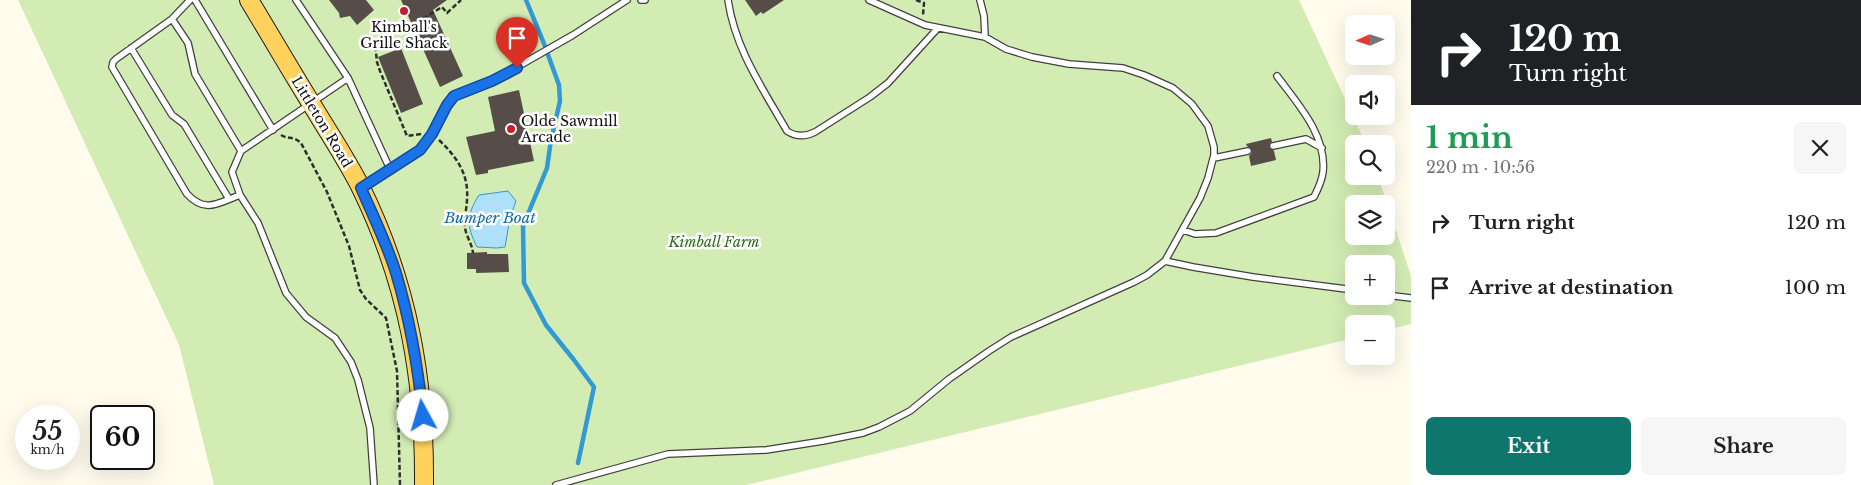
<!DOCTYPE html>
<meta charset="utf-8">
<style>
body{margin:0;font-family:"Libre Baskerville",serif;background:#f6f6f6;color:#202124;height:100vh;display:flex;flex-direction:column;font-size:19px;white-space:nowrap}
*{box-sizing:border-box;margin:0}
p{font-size:16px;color:#757577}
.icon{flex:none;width:28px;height:28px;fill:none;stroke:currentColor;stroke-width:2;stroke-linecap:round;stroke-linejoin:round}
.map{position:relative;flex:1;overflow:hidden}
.side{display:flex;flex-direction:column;background:#fff;width:450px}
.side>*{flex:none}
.top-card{background:#202124;color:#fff;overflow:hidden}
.needle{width:32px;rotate:267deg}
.fabs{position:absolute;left:1345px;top:15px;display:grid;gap:10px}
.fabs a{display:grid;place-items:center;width:50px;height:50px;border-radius:8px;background:#fff;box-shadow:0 5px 20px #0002;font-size:25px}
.speed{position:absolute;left:15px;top:405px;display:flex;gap:10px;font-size:25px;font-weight:700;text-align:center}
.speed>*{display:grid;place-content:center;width:65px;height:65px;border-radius:50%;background:#fff;box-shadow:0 5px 20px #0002;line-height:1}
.speed small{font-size:12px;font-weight:400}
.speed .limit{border:2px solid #111;border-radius:8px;background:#fff;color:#111}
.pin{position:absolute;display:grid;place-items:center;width:42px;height:42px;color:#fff;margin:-51px -21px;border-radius:50% 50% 50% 0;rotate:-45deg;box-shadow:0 0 5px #0007}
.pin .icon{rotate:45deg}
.me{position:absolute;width:55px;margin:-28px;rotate:354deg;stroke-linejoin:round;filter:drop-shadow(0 0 4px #0008)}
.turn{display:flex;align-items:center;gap:18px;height:105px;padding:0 15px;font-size:22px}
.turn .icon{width:65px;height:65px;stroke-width:2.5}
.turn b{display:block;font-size:35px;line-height:42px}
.round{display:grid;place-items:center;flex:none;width:52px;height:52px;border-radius:8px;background:#f6f6f6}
.headline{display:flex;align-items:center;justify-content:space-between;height:85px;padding:0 15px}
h1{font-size:30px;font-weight:700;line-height:38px;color:#1e9e55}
.primary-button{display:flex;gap:10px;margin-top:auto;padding:10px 15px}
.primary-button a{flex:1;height:58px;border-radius:8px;background:#0f766e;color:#fff;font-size:20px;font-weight:700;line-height:58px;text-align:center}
.primary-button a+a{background:#f6f6f6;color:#202124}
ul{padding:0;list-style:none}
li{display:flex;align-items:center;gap:15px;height:65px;padding:0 15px}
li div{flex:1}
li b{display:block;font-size:19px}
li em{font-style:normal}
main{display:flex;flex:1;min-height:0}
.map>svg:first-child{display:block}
.green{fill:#d3ecb4;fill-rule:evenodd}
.water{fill:#aee0fa;stroke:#319ad5}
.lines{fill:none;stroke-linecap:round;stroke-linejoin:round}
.stream{stroke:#319ad5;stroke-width:4.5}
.building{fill:#564d49}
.lane-casing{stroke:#404040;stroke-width:8}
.primary-casing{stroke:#1e1e1e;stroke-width:20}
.path{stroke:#2f2f2f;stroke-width:2.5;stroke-dasharray:5 2.5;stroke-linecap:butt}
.lane{stroke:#fff;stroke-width:5.5}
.primary{stroke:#ffd15d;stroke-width:18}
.route-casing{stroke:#114b97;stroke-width:12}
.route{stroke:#1a73e8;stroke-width:9}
.poi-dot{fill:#c51d2b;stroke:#fff;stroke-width:2}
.labels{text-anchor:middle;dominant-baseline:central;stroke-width:5;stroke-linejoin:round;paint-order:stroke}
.poi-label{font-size:14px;fill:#0d0d0d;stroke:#fff}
.street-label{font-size:14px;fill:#0d0d0d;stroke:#fff}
.park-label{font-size:14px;font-style:italic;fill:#2d6819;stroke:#fff}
.water-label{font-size:15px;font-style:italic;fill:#0f6aa6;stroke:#fff}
</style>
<main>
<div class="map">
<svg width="1411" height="485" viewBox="0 0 1411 485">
<rect width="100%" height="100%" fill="#fffbed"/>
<path class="green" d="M18,0H1299L1366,144H1354V176H1378L1411,276V324L1386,330V324H1354V338L746,485H214L179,345ZM1354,204H1386V236H1354ZM1354,264H1386V296H1354Z"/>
<path class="water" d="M508,191L516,201L510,218L505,247L497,248L477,247C466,225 466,216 479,195Z"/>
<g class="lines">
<path class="stream" d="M526,0L543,41L559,85L560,101L551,140L547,168L523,226L524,283L546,325L574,360L594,387L578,463"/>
</g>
<path class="building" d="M329,0H366L374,10L357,25L350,16L340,18L339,13Z
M401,0H447L433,10L463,76L440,87Z
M745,0H784L763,14L761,12L756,16Z
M401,48L423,104L401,113L378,57Z
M519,90L534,161L488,170V173L476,175L466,137L495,131L488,97Z
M1271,138L1272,142L1269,144V147L1274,151L1276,160L1251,166L1249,156L1252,153V150L1247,146L1246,144Z
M487,252V254H508L509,272L476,273V269H467V253Z"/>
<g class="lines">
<g class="lane-casing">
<path id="lane" d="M190,0L172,19L188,43L195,74L241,151L348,78L296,0
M195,0L273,130
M641,0H645
M728,0C735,49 763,89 787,131C796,137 805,137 815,132L870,97L888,83L938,28
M980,0L984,16L985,37
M172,19L116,59L113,62L112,67L187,194C206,214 218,203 240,195
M131,48L172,115L184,124L229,199
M348,78L390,169
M1273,146L1306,139L1322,148
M241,151L232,172L240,195L258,223L286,293L306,317L335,338L351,362L358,380L370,428L374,485
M1214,158L1248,151
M363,187L420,150L432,134L447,105L454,96L491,81L517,67L573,35L627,0
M1183,230L1195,234L1216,233L1314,197C1318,189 1322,181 1323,172C1327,135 1297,103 1277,76
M1165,261L1193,267L1253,277L1354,290
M1386,295L1411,298
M556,485L668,454L766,450L823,441L863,433L879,427L910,411L949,379L989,351L1011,337L1134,282L1147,275L1165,261L1200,198L1208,178L1214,155V147L1208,126L1192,104L1173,88L1144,75L1123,68L1069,64L1032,57L1006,49L985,37L925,25L869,0"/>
</g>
<g class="primary-casing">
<path id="primary" d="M249,0C272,38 294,76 317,113C332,138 348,162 361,188C408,284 425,380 424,485"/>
</g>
<path class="path" d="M916,0L924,3L923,15
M421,134L407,136L380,71L377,62L375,43L399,26L403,31L442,7L447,13L461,0
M281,135C289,140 292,135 301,143L327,192L349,246L360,290L366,299L386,318L397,371L400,485
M439,140C456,156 469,174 467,199C467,208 464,217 465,226C465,235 472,243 473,253"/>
<use href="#lane" class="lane"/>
<use href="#primary" class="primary"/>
</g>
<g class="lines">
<g class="route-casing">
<path id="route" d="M423,416C418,367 410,320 396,273C387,244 373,216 361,188L420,150L432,134L447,105L454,96L492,81L517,68"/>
</g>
<use href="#route" class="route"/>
</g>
<g class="poi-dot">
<circle cx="404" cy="11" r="5"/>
<circle cx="511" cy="129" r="5"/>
</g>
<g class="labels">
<g class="poi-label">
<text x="404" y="27">Kimball's<tspan x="404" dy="16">Grille Shack</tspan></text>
<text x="521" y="121" text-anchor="start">Olde Sawmill<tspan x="521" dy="16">Arcade</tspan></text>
</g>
<g class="street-label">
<text transform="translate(322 122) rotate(59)">Littleton Road</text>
</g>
<g class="park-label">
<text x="714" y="242">Kimball Farm</text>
</g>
<g class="water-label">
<text x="490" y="217">Bumper Boat</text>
</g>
</g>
</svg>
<div class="fabs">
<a><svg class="needle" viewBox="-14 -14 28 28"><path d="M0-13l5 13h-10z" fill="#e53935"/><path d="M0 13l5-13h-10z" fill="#757577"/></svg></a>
<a><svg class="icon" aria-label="sound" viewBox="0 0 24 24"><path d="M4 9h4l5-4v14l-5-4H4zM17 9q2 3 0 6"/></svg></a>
<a><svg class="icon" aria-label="search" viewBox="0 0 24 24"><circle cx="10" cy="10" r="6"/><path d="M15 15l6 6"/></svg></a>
<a><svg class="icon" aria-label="layers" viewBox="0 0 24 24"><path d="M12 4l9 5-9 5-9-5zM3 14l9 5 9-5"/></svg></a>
<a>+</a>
<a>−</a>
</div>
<div class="speed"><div>55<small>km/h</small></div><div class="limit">60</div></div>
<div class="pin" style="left:517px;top:68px;background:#d93025"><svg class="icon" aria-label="arrive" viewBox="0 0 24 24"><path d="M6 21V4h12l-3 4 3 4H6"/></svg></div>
<svg class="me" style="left:423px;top:416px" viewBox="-20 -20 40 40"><circle r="19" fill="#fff"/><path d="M0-13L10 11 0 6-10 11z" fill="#1a73e8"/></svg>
</div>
<section class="side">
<div class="top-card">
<div class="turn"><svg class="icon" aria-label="right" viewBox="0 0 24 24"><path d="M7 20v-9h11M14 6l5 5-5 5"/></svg><div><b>120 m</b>Turn right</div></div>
</div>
<div class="headline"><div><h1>1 min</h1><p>220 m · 10:56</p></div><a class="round"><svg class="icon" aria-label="close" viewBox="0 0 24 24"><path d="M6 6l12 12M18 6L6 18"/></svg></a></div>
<ul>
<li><svg class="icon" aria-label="right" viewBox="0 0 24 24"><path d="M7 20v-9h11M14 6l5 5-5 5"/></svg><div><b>Turn right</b></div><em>120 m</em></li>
<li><svg class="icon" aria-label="arrive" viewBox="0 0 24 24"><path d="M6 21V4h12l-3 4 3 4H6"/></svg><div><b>Arrive at destination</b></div><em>100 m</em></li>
</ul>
<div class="primary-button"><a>Exit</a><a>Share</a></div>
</section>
</main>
